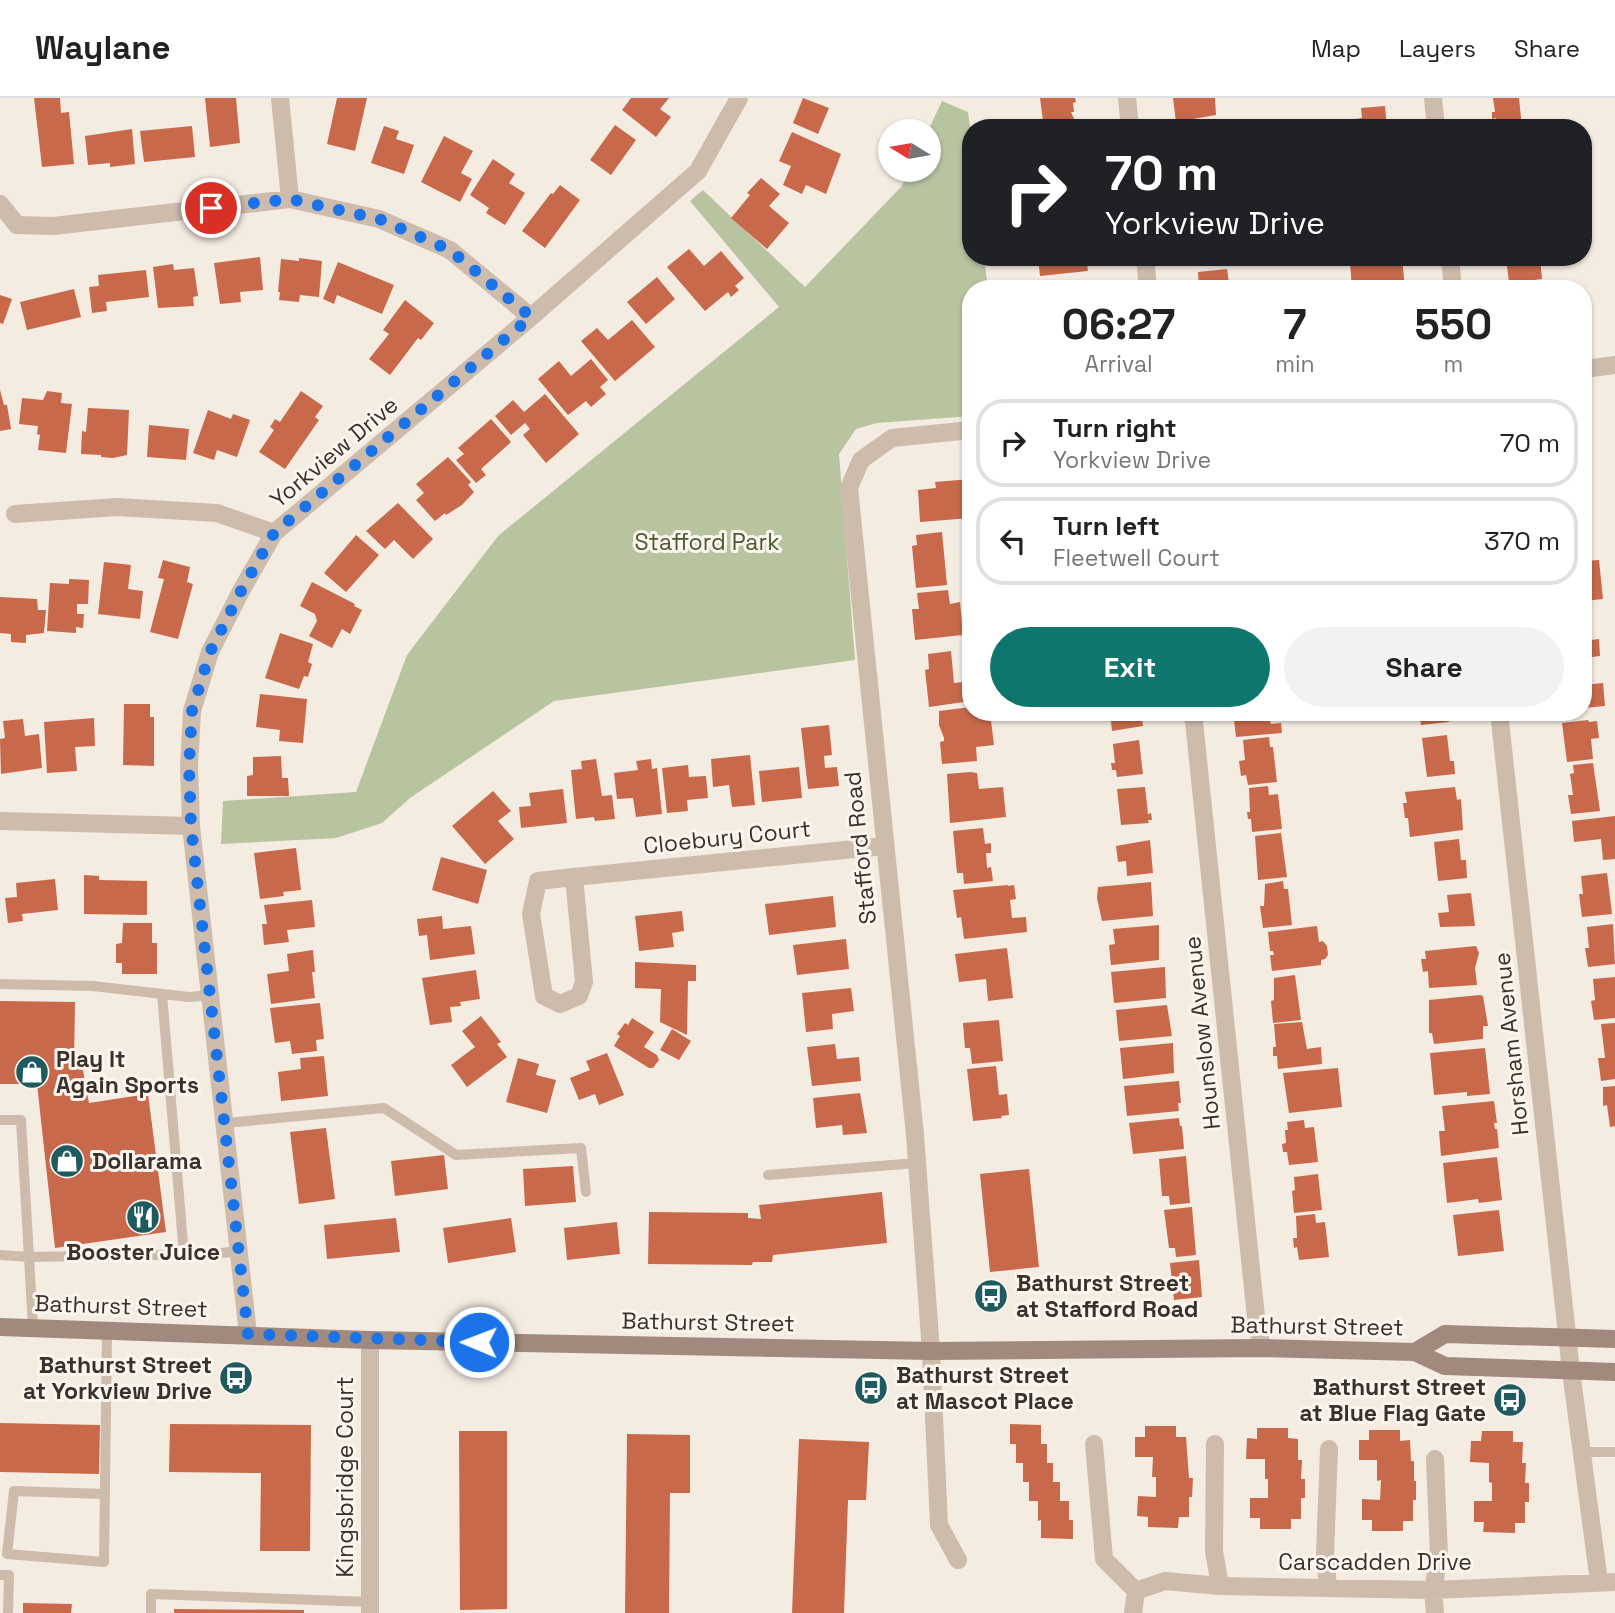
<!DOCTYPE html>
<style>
body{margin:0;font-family:"Space Grotesk",sans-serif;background:#f2f2f2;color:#222;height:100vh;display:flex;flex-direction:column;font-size:26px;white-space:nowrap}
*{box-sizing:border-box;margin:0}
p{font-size:23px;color:#767676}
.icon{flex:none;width:38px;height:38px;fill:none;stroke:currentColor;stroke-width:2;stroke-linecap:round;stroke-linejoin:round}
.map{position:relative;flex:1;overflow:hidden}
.side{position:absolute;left:962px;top:182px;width:630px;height:441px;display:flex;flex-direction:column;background:#fff;border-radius:28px;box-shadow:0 2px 5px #0004}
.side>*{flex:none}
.hud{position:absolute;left:962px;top:21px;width:630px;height:147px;border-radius:28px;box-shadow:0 2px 5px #0004;background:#202124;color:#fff;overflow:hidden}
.needle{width:46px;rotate:281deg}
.buttons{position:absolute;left:878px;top:21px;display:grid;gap:14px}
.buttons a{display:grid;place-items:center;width:63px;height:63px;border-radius:50%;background:#fff;box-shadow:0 2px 5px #0004;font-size:35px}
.pin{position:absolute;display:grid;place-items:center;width:60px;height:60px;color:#fff;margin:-30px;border:4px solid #fff;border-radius:50%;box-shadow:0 2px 7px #0007}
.me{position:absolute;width:77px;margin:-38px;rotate:271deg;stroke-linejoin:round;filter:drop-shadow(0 0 5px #0008)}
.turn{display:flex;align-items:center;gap:24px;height:147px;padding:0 28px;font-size:32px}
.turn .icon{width:91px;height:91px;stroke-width:2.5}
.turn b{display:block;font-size:49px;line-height:60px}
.eta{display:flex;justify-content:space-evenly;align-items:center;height:119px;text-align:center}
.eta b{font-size:42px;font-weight:700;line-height:49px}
.button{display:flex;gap:14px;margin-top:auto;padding:14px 28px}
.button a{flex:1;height:80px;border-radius:42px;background:#0f766e;color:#fff;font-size:28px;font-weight:700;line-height:80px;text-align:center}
.button a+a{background:#f2f2f2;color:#222}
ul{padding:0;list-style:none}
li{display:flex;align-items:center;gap:21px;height:88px;margin:0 14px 10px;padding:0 14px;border:4px solid #e0e0e0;border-radius:28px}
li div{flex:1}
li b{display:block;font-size:26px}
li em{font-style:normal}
header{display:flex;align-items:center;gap:42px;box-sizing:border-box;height:98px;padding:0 35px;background:#fff;border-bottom:2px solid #e0e0e0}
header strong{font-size:33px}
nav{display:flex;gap:38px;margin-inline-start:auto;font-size:24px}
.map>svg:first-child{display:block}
.green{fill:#b8c4a0}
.building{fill:#c8694b}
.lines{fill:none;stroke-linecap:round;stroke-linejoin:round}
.service{stroke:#cdbbac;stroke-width:10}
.minor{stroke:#cdbbac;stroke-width:18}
.secondary{stroke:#a18a7d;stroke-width:18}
.route{stroke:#1a73e8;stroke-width:12;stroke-dasharray:0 21.6}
.labels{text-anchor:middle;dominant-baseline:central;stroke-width:6;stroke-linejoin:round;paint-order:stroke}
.street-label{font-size:23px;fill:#3b302b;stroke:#fbf5ee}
.park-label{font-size:23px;fill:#4a5a2e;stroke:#fbf5ee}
.poi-label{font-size:23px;font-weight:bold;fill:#3b302b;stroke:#fbf5ee;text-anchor:start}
</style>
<header>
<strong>Waylane</strong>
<nav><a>Map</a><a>Layers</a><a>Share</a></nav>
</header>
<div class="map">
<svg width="1615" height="1515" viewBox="0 0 1615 1515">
<rect width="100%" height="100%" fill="#f4ebe1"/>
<path class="green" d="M942,3L968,14L971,37V159H984L988,191H971V318L877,325L856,331L839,356L855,562L554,603L410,700L382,725L336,740L221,746L223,703L356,694L407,557L498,438L779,209L690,103L703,92L805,189L901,89L910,72H929L928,33Z"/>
<path class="building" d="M34,0H60L61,15L69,14L74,66L42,69Z
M205,0H236L240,45L210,49Z
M337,0H367L355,53L327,46Z
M631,0H669L660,11L671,19L656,39L622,12Z
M803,0L829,10L818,36L793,25Z
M1040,0H1075L1076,4L1073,5L1074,14H1071L1075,23H1072L1073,30H1044Z
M1173,0H1215L1216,17L1176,24Z
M1493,0H1519L1522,30H1497L1496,20L1492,21V14H1495Z
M1385,8L1387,30H1340V23L1362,20L1361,10Z
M615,27L636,42L611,77L590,62Z
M192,28L195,59L144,64L140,33Z
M384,28L399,33L396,41L414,47L404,76L371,65Z
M132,31L135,66L110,69V65L88,67L85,38Z
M792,34L841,56L826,96L806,87L802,96L783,87L791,68L779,63Z
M444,38L473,53L461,75L472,81L460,104L421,84Z
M493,61L515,76L509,85L525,95L505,127L486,115L489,110L470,97Z
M761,80L780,96L769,108L789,125L767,151L731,120L750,97L747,95Z
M560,87L580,102L545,150L522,133L551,95L553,96Z
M689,151L704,168L721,153L744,180L735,188L739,192L731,199L728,194L705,213L667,169Z
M260,159L263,192L240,194L241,204L220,206L214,165Z
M1038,159H1086L1088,173L1040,178Z
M1196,159H1227L1228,164L1196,168Z
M1402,159L1405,191H1352L1350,165Z
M1506,159H1540L1542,181L1509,185Z
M299,160L322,163L319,199L300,197L299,204L279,202L280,194H278L281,161L299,163Z
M338,164L394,187L382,216L337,197L334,206L323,201Z
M173,166L174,172L194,170L198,198L193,199L194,208L158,210L153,169Z
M1227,171L1229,185L1251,183L1252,191H1199L1198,174Z
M146,172L149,199L106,204L107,213L92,215L89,189L99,188L98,177Z
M657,179L675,201L646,226L627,204Z
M74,191L81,219L27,232L20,204Z
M0,197L12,201L3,226L0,225Z
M405,202L434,225L421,242L418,240L390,277L369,261L389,236L383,232Z
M632,222L655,249L615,283L581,243L597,230L608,242Z
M591,261L608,282L600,289L606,296L591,309L586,303L568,317L538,281L559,263L571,278Z
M0,292L4,307H7L11,331L0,333Z
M47,293L62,295L61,305L72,306L66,355L38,352L40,337L37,336L38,328L19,326L22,300L43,302Z
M301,293L323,308L315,319L319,322L285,371L259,354L274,332L270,329L275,321L280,324Z
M545,296L579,336L546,365L523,337L530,331L525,325L511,337L495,318L513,302L524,314Z
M88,310L129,312L127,357L113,360L101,359V357L81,356L82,333L86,334Z
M208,312L231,321L233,316L250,322L237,359L217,352L214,362L193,355Z
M491,321L511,344L481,371L486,377L476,385L456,362L464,356L458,350Z
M149,327L189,331L186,362L147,359Z
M448,359L471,384L468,387L474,394L462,407L446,417L445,415L435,423L416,402L424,395L416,386Z
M971,381V420L920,424L918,392L936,390L935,384Z
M398,405L433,441L413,461L394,442L385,451L366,433Z
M942,434L947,487L916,490L912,448L917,447L916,437Z
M356,437L379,457L346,494L324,475Z
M163,462L190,469L187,484L193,486L178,541L150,534L164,481L158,480Z
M1599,462L1603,501L1584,503V463Z
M104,464L131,467L128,491L143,493L140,521L98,516Z
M69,481L89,482L88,506H77V516H84L83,530L76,529V535L47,533L50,485L69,486Z
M312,484L355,506L354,508L362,512L350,536L342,531L332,550L309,538L317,523L315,516L300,508Z
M948,492L950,506L960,504L963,537L915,542L912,511H919L917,495Z
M0,499L37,501L38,512H46L44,535L26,537V545L11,544V536L0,535Z
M280,535L313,546L308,564L312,566L308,579L304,578L299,591L265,580Z
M1599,541L1600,558L1584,560V543Z
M951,553L954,585L962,584L964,604L929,609L925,572L929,571L928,556Z
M1603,585L1605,608L1584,610V587Z
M260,596L307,601L303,645L279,643L280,632L256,629Z
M124,606H150V619H154V668L123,667Z
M971,609V614H990L994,647L976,649L977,663L942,666L940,644L944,643V640L939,627V613Z
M1110,614H1138L1139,619H1142L1143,628L1112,633Z
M1233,614H1281L1282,621L1270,623L1271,626L1281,625L1282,635L1236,639Z
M1410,614H1448L1449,624L1421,627L1420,620L1411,621Z
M94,620L95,648L75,649L77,673L47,675L44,624Z
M23,621L25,638L39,636L42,670L1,676L0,641L5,640L3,623Z
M1588,622L1589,624L1597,623L1599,640L1591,641L1593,661L1567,664L1562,625Z
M829,627L832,657L824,658L825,670L837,669L839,688L808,691L801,630Z
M1447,637L1450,663H1454L1455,676L1427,679L1422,640Z
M1269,639L1270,649H1273L1277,684L1248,687L1246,677L1241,678L1239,663L1245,662L1243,642Z
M1139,642L1143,676L1117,679L1116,672H1112L1111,665H1115L1113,646Z
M750,657L755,707L732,709L729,687L713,689L711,661Z
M281,658L282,680H288L289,698H247V678L253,677V659Z
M596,661L602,698L612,697L615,721L595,723L594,719L576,721L571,672L582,671L581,663Z
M651,661L652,671L657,670L662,716L636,719L633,700L617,701L614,675L638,672L636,663Z
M1593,665L1600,713L1571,716L1568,697H1573L1570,676L1574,675L1573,667Z
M688,667L689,679L706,678L708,700L687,702L688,713L667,715L662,670Z
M799,669L802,700L762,704L759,673Z
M970,674L977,675L979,691L1003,689L1006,719L950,725L947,676Z
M1268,688L1269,697L1278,696L1282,731L1252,734L1251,721H1248L1247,714H1250L1249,690Z
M1145,689L1148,716L1151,715L1152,722H1148L1149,725L1121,727L1117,691Z
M1455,689L1457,702L1461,701L1463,732L1410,739L1408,720H1405L1403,705H1407L1405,694Z
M563,691L567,725L521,730L519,709L531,708L529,695Z
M493,693L511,713L498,723L514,741L485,766L452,728Z
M1615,718V761L1603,762L1601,741L1574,744L1572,723Z
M983,730L985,746L991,745V755H986L987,770L991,769L993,783L964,786L963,775H957L953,733Z
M1281,735L1287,779L1258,782L1255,738Z
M1459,741L1461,762H1466L1467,780L1438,783L1434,744Z
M1150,742L1153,775L1127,778L1126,763L1118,764L1116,748Z
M296,750L301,792L283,794L284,798L260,801L254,755Z
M441,759L487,772L478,806L432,792Z
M1607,775L1612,816L1582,819L1579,796H1583L1581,778Z
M84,777L99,778V782L147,783V817L84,816Z
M55,781L58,812L22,816L23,823L8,825L5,800L17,799L16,785Z
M1283,783L1284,791H1288L1292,827L1263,830L1260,808H1264L1265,786Z
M1151,784L1153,818L1102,823L1097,800L1098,789Z
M1008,787V788L1014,787L1016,801L1010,802L1012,820L1026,819L1027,834L964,841L961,819L957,820L953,792Z
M1471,795L1475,828L1440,829L1438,815L1449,814L1447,797Z
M833,798L836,829L769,837L765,806Z
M312,802L315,829L287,832L289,844L264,847L262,826H267L264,807Z
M682,813L684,833L672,835L674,849L639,853L635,818Z
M442,818L443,831L471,828L475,856L430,862L427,837L419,838L417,821Z
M123,825H152V845H157V876H122V865H116V846L122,845Z
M1613,826L1615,866L1588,869L1585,850H1589L1587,829Z
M1159,827V862L1111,867L1109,847L1115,846L1113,831Z
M1317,828L1319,844L1323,843L1327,848L1328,857L1325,861L1321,862V867L1272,873L1270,857H1274L1273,853H1270L1268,834Z
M846,841L849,871L797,877L793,847Z
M1476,848L1479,855L1475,870L1477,887L1429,890L1428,873L1423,874L1421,861H1426L1425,853Z
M1007,850L1013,900L988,903L986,881L959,884L955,856Z
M313,852L315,874H312L315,900L271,906L267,876L289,873L287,856Z
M635,864L696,867V883H688L687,937L660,924L661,891L635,890Z
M1165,869L1166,900L1114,905L1111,874Z
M476,872L480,901L460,904L461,908L450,909L452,924L430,927L422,880Z
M1295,877L1301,922L1273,925L1271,903L1274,902V880Z
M1615,879V920L1594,922L1591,903L1595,902L1593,881Z
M851,890L854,913L832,916L833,931L806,934L802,895Z
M1480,897L1483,898L1488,928H1483V941L1434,946L1432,935H1429V902Z
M0,903L75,904L74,966L82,967L89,1005L148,996L166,1134L55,1150L37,986H0Z
M320,905L324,941L316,942L317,953L292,956L290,943L275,945L270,910Z
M1167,907L1172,938L1119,943L1116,912Z
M481,918L501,944L497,946L507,959L467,989L451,967L475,949L462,933Z
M632,920L654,934L644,949L657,957L659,962L653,970H649L614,948L620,938L617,936L625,925L628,927Z
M999,922L1003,963L972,966L970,950H965L963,925Z
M1302,924L1307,951L1321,949L1322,966L1278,971L1277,958H1273V949H1276L1274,926Z
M1615,925V981L1601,983L1598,960H1605L1601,926Z
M672,931L691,943L679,962L660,952Z
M1173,945L1174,975L1123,981L1120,950Z
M835,946L837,961L859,959L861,983L812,988L807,949Z
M1485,950L1490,996L1467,998V994L1434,997L1430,955Z
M607,955L624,997L599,1007L595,996L579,1002L570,980L590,972L586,963Z
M324,958L328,998L281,1003L278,974L301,971L300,960Z
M518,960L539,966L536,977L556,982L547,1015L506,1004Z
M996,968L999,997L1007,996L1009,1017L1001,1018L1002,1020L973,1023L967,971Z
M1338,970L1342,1009L1289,1015L1283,975Z
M1179,983L1181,1005H1178L1179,1013L1127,1018L1124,988Z
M1615,988V1028L1610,1029L1607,1007L1603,1008V989Z
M860,995L867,1035L843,1037L842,1027L816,1030L813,1000Z
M1494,1003L1497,1025H1494L1495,1031H1497L1499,1050L1441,1058L1439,1033H1445L1442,1008Z
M1179,1020L1180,1028H1182L1184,1051L1133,1056L1129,1025Z
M1304,1022L1305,1030L1314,1029L1318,1064L1289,1067L1287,1054H1283L1282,1046L1286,1045L1285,1032H1288L1287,1024Z
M326,1030L335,1101L299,1106L290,1034Z
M444,1057L448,1091L395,1098L391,1063Z
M1186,1058L1190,1105L1170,1107L1169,1098H1162L1159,1061Z
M1497,1059L1502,1102L1479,1105L1478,1101L1447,1105L1443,1065Z
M573,1068L576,1104L525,1108L523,1071Z
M1029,1071L1039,1169L990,1174L980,1076Z
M1318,1076L1322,1112L1294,1115L1292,1093L1295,1092L1294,1079Z
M882,1094L887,1145L773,1157L772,1164H753L752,1167L648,1166L649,1114L748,1115V1120L761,1121L759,1107Z
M1192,1109L1196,1157L1176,1159L1175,1150H1169L1164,1112Z
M1499,1112L1504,1153L1458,1158L1453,1117Z
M1315,1116L1316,1125L1325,1124L1329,1159L1299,1162L1297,1149L1294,1150L1293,1140H1297L1296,1118Z
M396,1120L400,1154L327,1161L324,1127Z
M511,1120L516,1154L448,1165L443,1130Z
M617,1124L620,1156L567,1162L564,1130Z
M1199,1162L1202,1199L1174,1202L1170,1165Z
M0,1325L100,1327L99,1376L0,1374Z
M170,1326L311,1327L310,1453H260L261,1375L169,1374Z
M1010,1326L1041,1327V1346H1047V1365H1053V1384H1060V1403H1069V1422H1073V1441L1041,1440V1422L1038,1423V1403H1029V1384H1023V1365H1016V1346H1010Z
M1145,1328H1176V1339H1186L1189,1380H1193L1192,1399H1189V1419H1179L1178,1430L1148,1429V1419L1137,1418L1138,1398L1156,1399V1379H1152L1153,1359H1135V1339H1145Z
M1257,1330H1288V1340L1298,1341V1362H1302L1301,1381H1305V1400H1301V1421H1291V1431H1260V1420H1250V1400H1268V1381H1265V1361H1246L1247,1340L1257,1341Z
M1369,1332H1400V1343L1410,1342L1411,1363H1414V1383H1416V1402H1413V1423H1403V1433H1372V1422H1362V1401L1380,1402L1381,1382L1377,1383V1362H1359V1342H1369Z
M459,1333H507V1511L460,1512Z
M1482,1333H1513V1344H1523L1522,1365H1526L1525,1385H1529V1404H1525V1425H1515V1435L1483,1434L1484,1424H1474V1403H1492V1385L1489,1384V1365L1470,1364L1471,1343H1481Z
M627,1336L690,1337V1395H670L669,1515H625Z
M799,1341L869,1344L866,1402H848L844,1515H792Z
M23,1505L72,1506L71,1515H23Z
M174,1511L304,1512V1515H174Z"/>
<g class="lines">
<path class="service" d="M0,886L93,888L189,899L211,897
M162,896L184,1157
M0,1022H21L29,1159L212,1156L240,1153
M226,1025L384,1010L456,1057L581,1050L586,1094
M768,1077L917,1065
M0,1157L29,1159L33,1230
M1583,1354H1615
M105,1396L14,1393L7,1456L104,1464L107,1233
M0,1477H9L8,1515
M151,1515V1496L370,1504"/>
<path class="minor" d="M280,0L290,101
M1127,0L1130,30
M1433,0L1436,30
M0,106L17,127L53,128L290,101L379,121L450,152L531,219
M1145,159L1148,191
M1450,159L1453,191
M1584,271L1615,267
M15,416L117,409L217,415L274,435
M1193,614L1256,1219L1262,1250
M1499,614L1571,1273L1599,1484
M0,723L191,728
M574,779L584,884L579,898L560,906L544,898L531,816L538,783L574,779L885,748
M248,1236L191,728L189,668L192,613L210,554L241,493L274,435L531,219L698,73L739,0
M370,1242V1515
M1094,1346L1104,1461L1136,1493
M1215,1346L1214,1453L1220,1488
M958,1462L939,1427L931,1253L915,1037L849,390L861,362L892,340L971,332
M1328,1489L1325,1457L1329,1351
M1136,1493L1165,1483L1220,1488L1433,1492L1615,1484
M1133,1515L1136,1493
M1435,1515L1433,1492L1439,1458L1435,1361"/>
<path class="secondary" d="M0,1229L370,1242L931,1253L1262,1250L1415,1254L1445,1268L1615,1274
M1415,1254L1445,1236L1615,1241"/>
</g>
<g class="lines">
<path class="route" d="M211,110L290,101L379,121L450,152L531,219L274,435L241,493L210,554L192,613L189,668L191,728L248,1236L479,1244"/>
</g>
<defs>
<g id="shop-disc" transform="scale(1.75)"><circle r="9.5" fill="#1f5a5e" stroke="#fbf5ee"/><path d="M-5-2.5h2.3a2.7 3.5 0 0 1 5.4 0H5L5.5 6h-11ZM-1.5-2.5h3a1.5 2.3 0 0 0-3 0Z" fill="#fff"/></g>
<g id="restaurant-disc" transform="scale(1.75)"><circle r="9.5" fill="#1f5a5e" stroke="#fbf5ee"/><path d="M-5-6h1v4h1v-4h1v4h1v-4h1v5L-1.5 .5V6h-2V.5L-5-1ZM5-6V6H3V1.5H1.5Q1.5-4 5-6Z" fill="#fff"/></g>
<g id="bus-disc" transform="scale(1.75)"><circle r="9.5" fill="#1f5a5e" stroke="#fbf5ee"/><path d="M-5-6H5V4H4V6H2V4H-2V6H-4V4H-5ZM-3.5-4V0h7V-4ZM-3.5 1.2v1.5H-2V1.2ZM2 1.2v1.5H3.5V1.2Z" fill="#fff"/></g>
</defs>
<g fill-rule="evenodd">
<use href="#shop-disc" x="32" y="974"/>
<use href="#shop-disc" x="67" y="1063"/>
<use href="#restaurant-disc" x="143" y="1119"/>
<use href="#bus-disc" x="991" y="1198"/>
<use href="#bus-disc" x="236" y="1280"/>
<use href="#bus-disc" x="871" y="1290"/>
<use href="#bus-disc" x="1510" y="1302"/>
</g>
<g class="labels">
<g class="street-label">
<text transform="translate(334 354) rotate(-40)">Yorkview Drive</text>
<text transform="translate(727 739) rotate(-6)">Cloebury Court</text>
<text transform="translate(860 750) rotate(-96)">Stafford Road</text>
<text transform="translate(1202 935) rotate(-96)">Hounslow Avenue</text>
<text transform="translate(1511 946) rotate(-96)">Horsham Avenue</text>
<text transform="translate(121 1208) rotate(2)">Bathurst Street</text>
<text transform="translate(708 1224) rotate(1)">Bathurst Street</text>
<text transform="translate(1317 1228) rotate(1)">Bathurst Street</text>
<text transform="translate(345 1379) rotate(-90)">Kingsbridge Court</text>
<text x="1375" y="1464">Carscadden Drive</text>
</g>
<g class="park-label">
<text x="707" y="444">Stafford Park</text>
</g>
<g class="poi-label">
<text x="56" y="961">Play It<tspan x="56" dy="26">Again Sports</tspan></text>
<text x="92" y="1063">Dollarama</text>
<text x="143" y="1154" text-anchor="middle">Booster Juice</text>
<text x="1016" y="1185">Bathurst Street<tspan x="1016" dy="26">at Stafford Road</tspan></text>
<text x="212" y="1267" text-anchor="end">Bathurst Street<tspan x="212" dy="26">at Yorkview Drive</tspan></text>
<text x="896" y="1277">Bathurst Street<tspan x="896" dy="26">at Mascot Place</tspan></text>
<text x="1486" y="1289" text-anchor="end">Bathurst Street<tspan x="1486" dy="26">at Blue Flag Gate</tspan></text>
</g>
</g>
</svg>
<div class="buttons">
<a><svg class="needle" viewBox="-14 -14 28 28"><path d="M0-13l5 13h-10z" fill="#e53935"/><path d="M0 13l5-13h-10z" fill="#767676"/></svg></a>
</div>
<div class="pin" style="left:211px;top:110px;background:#d93025"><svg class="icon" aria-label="arrive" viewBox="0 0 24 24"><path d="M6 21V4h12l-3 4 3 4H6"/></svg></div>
<svg class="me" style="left:479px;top:1244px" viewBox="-20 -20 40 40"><circle r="17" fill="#1a73e8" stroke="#fff" stroke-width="3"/><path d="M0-11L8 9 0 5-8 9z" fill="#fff"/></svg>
<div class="hud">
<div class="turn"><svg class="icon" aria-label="right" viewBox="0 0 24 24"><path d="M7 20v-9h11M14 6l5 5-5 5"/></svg><div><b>70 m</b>Yorkview Drive</div></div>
</div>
<section class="side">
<div class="eta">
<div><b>06:27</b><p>Arrival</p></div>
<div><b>7</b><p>min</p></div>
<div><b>550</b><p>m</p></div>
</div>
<ul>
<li><svg class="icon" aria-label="right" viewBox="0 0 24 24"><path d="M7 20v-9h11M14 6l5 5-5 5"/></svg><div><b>Turn right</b><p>Yorkview Drive</p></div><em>70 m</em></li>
<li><svg class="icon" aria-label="left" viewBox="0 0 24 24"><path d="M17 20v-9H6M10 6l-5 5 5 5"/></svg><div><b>Turn left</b><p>Fleetwell Court</p></div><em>370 m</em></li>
</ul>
<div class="button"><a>Exit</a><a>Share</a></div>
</section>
</div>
